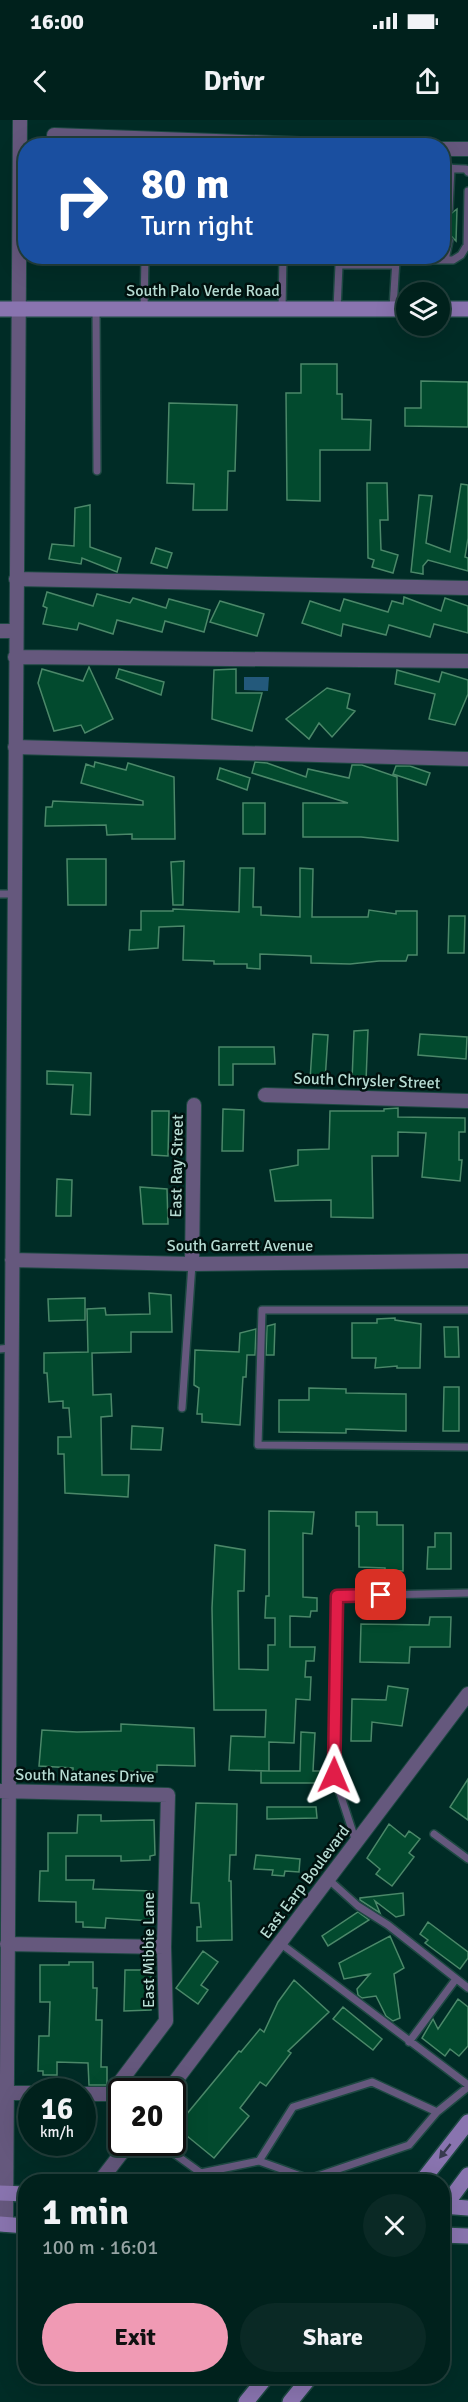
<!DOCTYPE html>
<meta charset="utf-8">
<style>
body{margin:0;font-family:Signika,sans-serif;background:#0a2925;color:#f1f3f6;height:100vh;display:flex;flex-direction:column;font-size:22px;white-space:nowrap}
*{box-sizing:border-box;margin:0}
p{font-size:20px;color:#95a3a3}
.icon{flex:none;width:33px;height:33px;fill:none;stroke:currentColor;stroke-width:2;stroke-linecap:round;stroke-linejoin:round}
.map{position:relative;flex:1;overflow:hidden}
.panel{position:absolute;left:18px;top:2054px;width:432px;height:210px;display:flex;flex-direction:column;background:#00211c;border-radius:24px;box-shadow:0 6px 24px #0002,0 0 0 2px #223e3b}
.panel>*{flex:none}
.guide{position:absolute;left:18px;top:18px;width:432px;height:126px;border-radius:24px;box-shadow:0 6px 24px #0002,0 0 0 2px #223e3b;background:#1a4fa0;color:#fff;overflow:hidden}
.buttons{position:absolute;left:396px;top:162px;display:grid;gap:12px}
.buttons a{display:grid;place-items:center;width:54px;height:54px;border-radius:50%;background:#00211c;box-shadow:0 6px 24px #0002,0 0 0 2px #223e3b;font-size:30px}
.speed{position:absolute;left:18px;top:1958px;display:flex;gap:12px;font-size:30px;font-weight:700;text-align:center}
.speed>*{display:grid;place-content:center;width:78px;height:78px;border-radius:50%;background:#00211c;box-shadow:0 6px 24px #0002,0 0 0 2px #223e3b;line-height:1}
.speed small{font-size:15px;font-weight:400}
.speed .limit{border:3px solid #111;border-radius:9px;background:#fff;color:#111}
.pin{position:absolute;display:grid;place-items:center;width:51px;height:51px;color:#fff;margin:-26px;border-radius:12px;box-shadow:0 3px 9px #0006}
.me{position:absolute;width:66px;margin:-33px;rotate:1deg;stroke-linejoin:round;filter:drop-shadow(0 0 4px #0008)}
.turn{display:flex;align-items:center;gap:21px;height:126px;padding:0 24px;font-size:27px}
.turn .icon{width:78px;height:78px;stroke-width:2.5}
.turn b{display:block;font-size:42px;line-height:51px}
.round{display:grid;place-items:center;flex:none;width:63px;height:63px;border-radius:32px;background:#0a2925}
.summary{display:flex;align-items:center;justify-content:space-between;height:102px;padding:0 24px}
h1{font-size:36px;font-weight:700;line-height:45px}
.action{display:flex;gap:12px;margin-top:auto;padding:12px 24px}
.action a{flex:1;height:69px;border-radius:36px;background:#f09ab4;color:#111;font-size:24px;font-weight:700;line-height:69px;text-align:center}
.action a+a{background:#0a2925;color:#f1f3f6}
.status{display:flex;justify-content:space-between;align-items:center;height:42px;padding:0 30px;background:#00211c;direction:ltr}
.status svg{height:16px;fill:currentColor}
header{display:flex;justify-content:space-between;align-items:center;height:78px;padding:0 24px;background:#00211c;font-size:27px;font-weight:700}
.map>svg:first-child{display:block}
.water{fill:#23597b}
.building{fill:#024a2e;stroke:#4b8869;stroke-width:1.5}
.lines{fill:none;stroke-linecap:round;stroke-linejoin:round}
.lane-casing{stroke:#1d4842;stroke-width:10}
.street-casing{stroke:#1d4842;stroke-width:16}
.secondary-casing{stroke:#1d4842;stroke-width:18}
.lane{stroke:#65587d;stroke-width:7}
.street{stroke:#65587d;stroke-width:14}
.secondary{stroke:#8974af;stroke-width:15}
.oneway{fill:#37394f}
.route-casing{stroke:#92132f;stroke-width:15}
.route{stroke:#e11d48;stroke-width:10}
.labels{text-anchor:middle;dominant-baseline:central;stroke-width:5;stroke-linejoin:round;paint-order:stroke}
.street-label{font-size:16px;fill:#b7dcd3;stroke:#00120f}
</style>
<div class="status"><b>16:00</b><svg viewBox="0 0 49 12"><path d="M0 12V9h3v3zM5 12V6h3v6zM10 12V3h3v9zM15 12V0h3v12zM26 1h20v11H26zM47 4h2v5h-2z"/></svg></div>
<header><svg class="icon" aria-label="back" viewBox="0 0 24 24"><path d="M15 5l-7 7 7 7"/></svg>Drivr<svg class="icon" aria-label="share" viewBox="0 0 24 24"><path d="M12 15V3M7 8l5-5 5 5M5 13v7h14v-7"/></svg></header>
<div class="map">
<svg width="468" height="2282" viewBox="0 0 468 2282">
<rect width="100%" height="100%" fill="#002c26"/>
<path class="water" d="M244,557H269L268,571L244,570Z"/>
<path class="building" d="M442,89L449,95L457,89L456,121L450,115L443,121Z
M301,244H337V274H342V299L371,300L370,330H320V381L287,380L286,273H301Z
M421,261L468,262V307L405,306V288H421Z
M169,283L237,285L235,351H228L227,390H193L194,364L167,363Z
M367,363H387L388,400H380L381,430L398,435L393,453L372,447L374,440L368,438Z
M461,364L468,365V418L465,437L468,438V451L428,440L423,446V454L411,452L419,375L432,376L426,423L450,432Z
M90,385V427L121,438L117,452L82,438L81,444L49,439L52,424L74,426L75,388Z
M156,428L172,433L167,448L151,443Z
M47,472L93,486L97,474L130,483L133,478L166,488L169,479L210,490L204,512L165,501L162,512L117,500L113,514L79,503L77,510L43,504L47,488L43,486Z
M404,477L441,491L445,478L468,486V513L434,504L430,517L389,505L386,515L343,504L341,516L302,503L310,481L340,491L344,479L388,492L392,481L403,484Z
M220,481L264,494L257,516L210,502Z
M89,547L113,599L85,613L81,605L54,611L38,563L42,549L83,561Z
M119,549L164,562L161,575L116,558Z
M236,549V573H262L252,611L212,599L214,550Z
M397,550L439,562L442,552L468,560V574L455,605L429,599L435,574L395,564Z
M327,568L350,574L347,588L355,591L332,617L319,603L309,619L286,599Z
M95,642L126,650L128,643L174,657L175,719H132V714L107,715L106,705L45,706L46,687H52L53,681L143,685V681L81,663L86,644L94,647Z
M255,642L267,643L306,657L308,649L349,658L352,645H362L397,657L398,721L361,717H303V683H348L252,653Z
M396,646H410L430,653L426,665L393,654Z
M220,648L250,658L247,670L217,659Z
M243,683H265V714H243Z
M67,739H106V785H68Z
M184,741L183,785H173L171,742Z
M240,748H254L253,787H261V795L300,797V748L313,749L312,797H368L369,790L396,794V791H417V835H408L406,841H379L350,844L311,843V836L260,834V849L247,848V844H214V841L183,840L184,806L159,807L158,828L129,830L130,810H141V791H173V789L239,792Z
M449,796H465L464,833H448Z
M368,910L366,961L352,960L354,911Z
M313,914L328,915L325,961L310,960Z
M420,914L467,917L466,939L418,935Z
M219,927H274L275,944H233V965H219Z
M47,951L91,953L90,995L71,994L73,965L47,964Z
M398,988V997L465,998V1012H459V1040H462L460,1061L422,1057L426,1013L398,1012V1036H372L373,1098L331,1097V1080L275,1081L270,1050L298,1045V1030L329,1029L330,991H384V989Z
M223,989L244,990L243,1031H222Z
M152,991H169L168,1036L152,1035Z
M57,1059L72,1060L71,1096H56Z
M140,1067L167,1069L168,1104H143Z
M149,1173L171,1175L172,1212H131V1232L92,1233L93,1275L111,1274L112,1296L101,1297L102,1355H129L128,1377L65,1373L64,1334H58V1317H71L69,1288H63V1281L49,1282L47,1253H44V1233L88,1232L87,1189L105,1188L106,1195L150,1194Z
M85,1178V1200L49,1201L48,1179Z
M395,1198V1200L421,1204L420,1248H397V1246L375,1248L376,1238H352V1203H377V1199Z
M275,1204L274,1235H266L267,1206Z
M444,1207H458L459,1237H445Z
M256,1209L255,1235H247L246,1257H243L240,1305L202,1302V1294H197L199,1268L194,1265L195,1230L239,1232L240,1213Z
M444,1267H459V1311H443Z
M309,1268L346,1269V1273L406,1274V1311L346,1309V1313L279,1312V1280H309Z
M132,1306L163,1308L161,1330L131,1329Z
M269,1391L314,1392L312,1414L303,1413V1477L317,1478V1491H311L310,1497L290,1496V1527H315L314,1541H306L305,1557H311L310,1580L296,1579L294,1623L269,1622V1651L229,1650L231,1616L265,1617L266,1590H214L212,1488L215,1425L245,1430L244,1471H238L239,1549L268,1550V1525H275V1498H265L266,1476H269Z
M356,1392H377V1405H403V1451L385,1450V1448L359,1447V1406H356Z
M435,1413H451V1449H427L428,1427H435Z
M430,1497H451L450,1527H410L409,1543L360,1542L361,1504L429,1505Z
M388,1566L408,1569L402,1606L372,1602L371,1621H351L352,1579L386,1580Z
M121,1604L194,1608L195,1646L157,1645V1652L112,1651V1661L96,1660V1654H73V1648L39,1646L42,1610L77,1612L121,1611Z
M301,1612L315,1613L313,1651H328L331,1663H261V1651H300Z
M468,1659V1700L450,1687Z
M196,1683L237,1684L236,1735H230L229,1761H231L232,1820L197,1821V1807H201L199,1783H191Z
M267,1687H316L317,1698L267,1699Z
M78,1695H101V1701L154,1700L155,1735L150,1736V1740L121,1741V1736H66V1760H94L93,1769L152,1771V1801L106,1798L105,1808L83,1807V1802H76V1782L39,1781L40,1751H48V1713H77Z
M389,1704L405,1717L409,1711L420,1719L409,1733L414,1737L392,1766L376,1754L380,1749L367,1738Z
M256,1735L300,1739L299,1752L285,1751L284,1756L272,1755L273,1750L254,1749Z
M403,1773L404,1795L396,1797L375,1781L380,1793L360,1780V1778Z
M358,1792L369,1800L328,1826L322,1816Z
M428,1802L468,1832V1838L460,1849L425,1823L428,1820L420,1814Z
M390,1816L404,1848L394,1854L400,1898L393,1901L386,1896L376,1876L362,1878L358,1875L357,1869L370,1854L344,1859L339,1843Z
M203,1831L218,1842L201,1865L208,1870L198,1884L176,1868Z
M69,1842H93V1868H97L96,1900H102L101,1947H107V1965H89L88,1943L57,1942V1955H43V1951H38L39,1916H49L50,1882H40V1845H69Z
M125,1850H151V1890L124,1891Z
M294,1860L329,1892L288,1931L291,1933L266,1966L260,1962L240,1988L249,1996L214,2038L176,2007L239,1931L241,1932L260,1909L264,1912L278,1882Z
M458,1879L468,1887V1926L459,1936L450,1929L445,1936L422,1918L433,1899L438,1909Z
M343,1887L382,1919L373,1930L333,1899Z"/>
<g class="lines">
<g class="lane-casing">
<path id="lane" d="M442,48L466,49L468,52
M449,89L451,48
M445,140L449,121
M393,188L396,140H453L461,135L467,125L468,71
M96,189L97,351
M144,189L145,136
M282,189L283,136
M337,189L339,145H395
M0,774H14
M468,1190H262L258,1325L468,1327
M0,1229L11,1228
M182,1288L192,1144
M434,1714L468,1739
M356,1722L334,1655L337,1476L468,1473
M328,1759L358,1786L388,1805L468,1868
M280,1823L468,1965
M409,1922L456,1859
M158,2022L201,2053L259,2041L293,1987L372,1962L437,1992L468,1967
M259,2041L309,2059L409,2025L437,1992"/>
</g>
<g class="street-casing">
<path id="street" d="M54,15L354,26
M442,29H468
M16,459L468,468
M0,511H15
M15,537L468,541
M15,627L468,639
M265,975L468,981
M12,1140L192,1144L468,1141
M192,1144L194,985
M0,1671L168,1675L164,1827L166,1901L111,1974H82
M7,1824L164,1827
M168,1971L468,1574
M7,1973H32
M100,2061L130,2022
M6,2105L20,0"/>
</g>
<g class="secondary-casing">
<path id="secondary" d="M0,189H406
M440,189H468
M422,2061L468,2002
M0,2073L26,2074
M442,2086L468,2088
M442,2090L468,2055
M0,2104L26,2106
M442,2115L468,2116
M246,2282L267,2256
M290,2282L311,2256"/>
</g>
<use href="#lane" class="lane"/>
<use href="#street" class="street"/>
<use href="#secondary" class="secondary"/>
</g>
<defs><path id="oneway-solid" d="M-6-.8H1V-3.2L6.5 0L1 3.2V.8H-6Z" transform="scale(1.5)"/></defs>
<use class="oneway" href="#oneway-solid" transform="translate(445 2031) rotate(128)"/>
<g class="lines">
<g class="route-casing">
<path id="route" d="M334,1655L337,1476L381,1475"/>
</g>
<use href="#route" class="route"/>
</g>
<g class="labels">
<g class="street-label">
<text x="203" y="171">South Palo Verde Road</text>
<text transform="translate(367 961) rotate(2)">South Chrysler Street</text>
<text transform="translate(177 1046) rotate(-89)">East Ray Street</text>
<text x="240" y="1126">South Garrett Avenue</text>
<text transform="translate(85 1656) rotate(1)">South Natanes Drive</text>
<text transform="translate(305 1762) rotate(-53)">East Earp Boulevard</text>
<text transform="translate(149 1830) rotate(-90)">East Mibbie Lane</text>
</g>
</g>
</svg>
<div class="buttons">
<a><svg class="icon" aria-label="layers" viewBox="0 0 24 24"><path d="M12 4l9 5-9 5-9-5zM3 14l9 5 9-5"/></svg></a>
</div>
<div class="speed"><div>16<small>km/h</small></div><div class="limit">20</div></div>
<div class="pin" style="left:381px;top:1475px;background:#d93025"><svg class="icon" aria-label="arrive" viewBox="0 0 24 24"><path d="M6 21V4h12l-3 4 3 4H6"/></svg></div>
<svg class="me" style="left:334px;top:1655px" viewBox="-20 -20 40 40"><path d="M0-17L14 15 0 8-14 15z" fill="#e11d48" stroke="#fff" stroke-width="4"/></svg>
<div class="guide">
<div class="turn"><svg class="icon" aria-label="right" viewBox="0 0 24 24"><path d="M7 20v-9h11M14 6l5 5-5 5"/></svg><div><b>80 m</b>Turn right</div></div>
</div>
<section class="panel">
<div class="summary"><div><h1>1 min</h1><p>100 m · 16:01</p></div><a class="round"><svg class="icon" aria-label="close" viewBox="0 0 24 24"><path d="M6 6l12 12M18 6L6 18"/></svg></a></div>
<div class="action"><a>Exit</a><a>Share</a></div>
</section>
</div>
